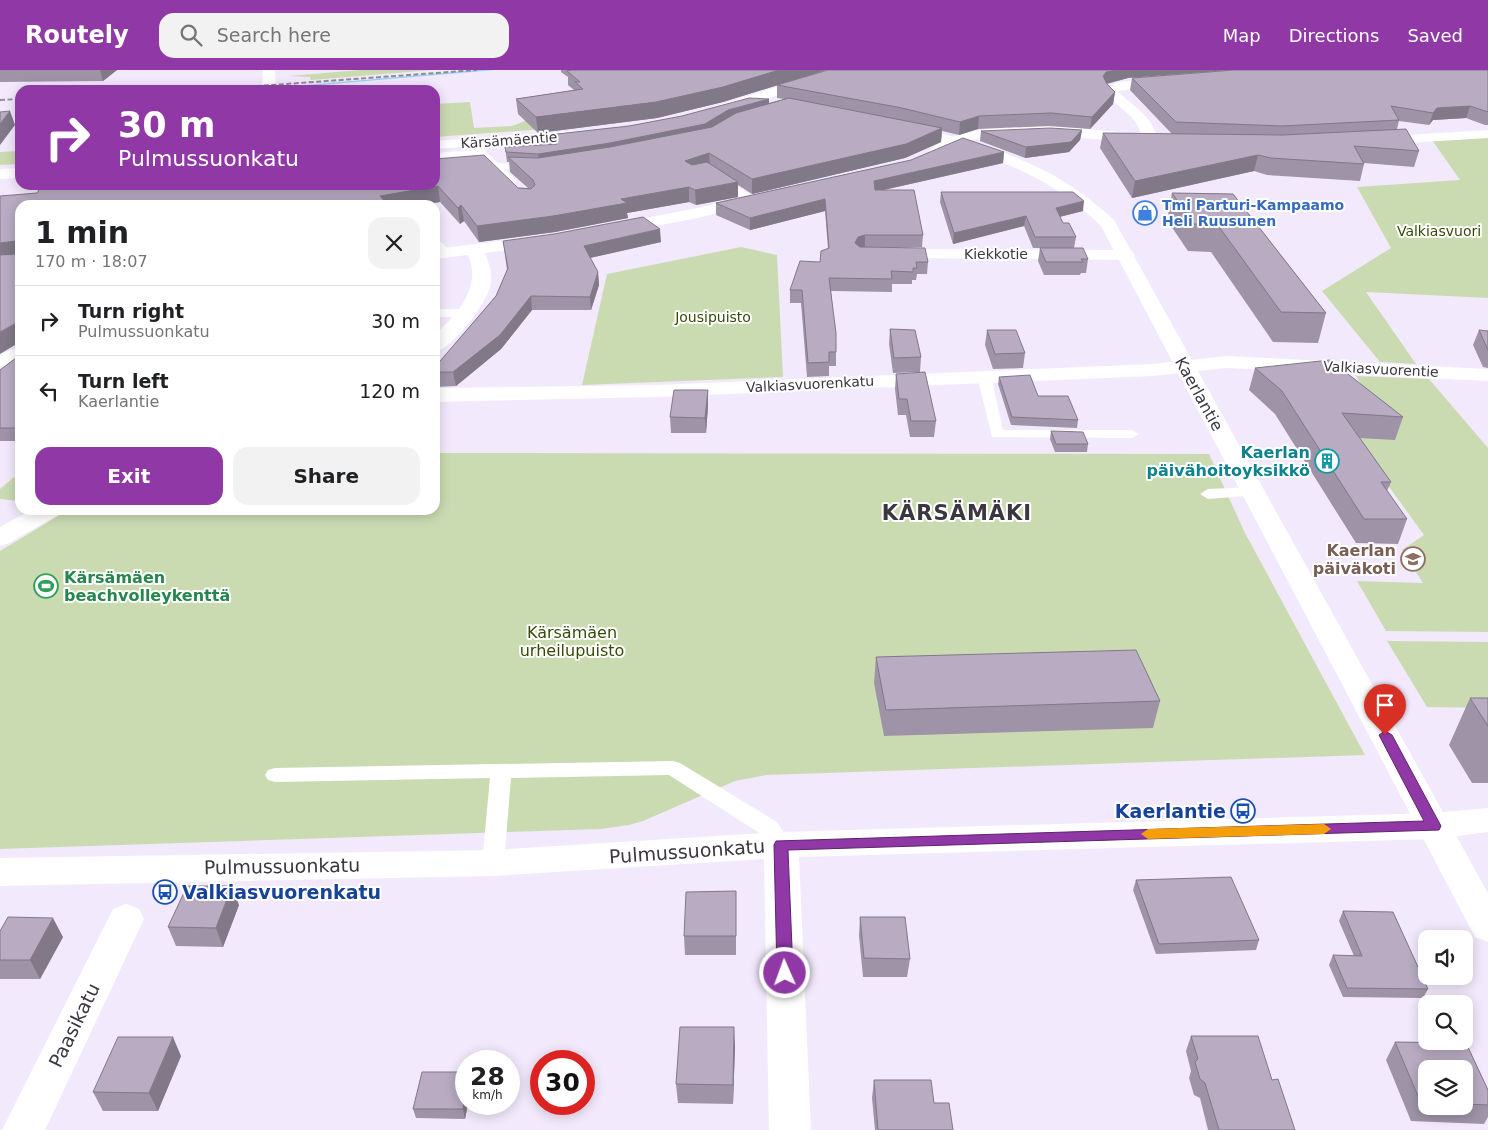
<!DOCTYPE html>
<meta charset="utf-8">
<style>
body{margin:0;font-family:"DejaVu Sans",sans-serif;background:#f2f2f2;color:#202124;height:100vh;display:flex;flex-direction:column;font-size:19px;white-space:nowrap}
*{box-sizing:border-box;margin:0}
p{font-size:16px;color:#757577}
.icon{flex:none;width:28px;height:28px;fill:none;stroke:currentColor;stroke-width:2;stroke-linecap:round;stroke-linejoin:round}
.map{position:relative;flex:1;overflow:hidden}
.side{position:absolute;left:15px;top:130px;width:425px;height:315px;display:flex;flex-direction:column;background:#fff;border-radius:15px;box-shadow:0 2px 12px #0003}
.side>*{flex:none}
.top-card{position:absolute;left:15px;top:15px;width:425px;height:105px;border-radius:15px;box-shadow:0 2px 12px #0003;background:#9038a5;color:#fff;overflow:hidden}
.fabs{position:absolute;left:1418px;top:860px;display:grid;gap:10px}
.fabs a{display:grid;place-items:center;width:55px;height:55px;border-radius:10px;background:#fff;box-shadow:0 2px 12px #0003;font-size:25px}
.speed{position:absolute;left:455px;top:980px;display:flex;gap:10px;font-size:25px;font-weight:700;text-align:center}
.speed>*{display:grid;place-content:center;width:65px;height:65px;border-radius:50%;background:#fff;box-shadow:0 2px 12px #0003;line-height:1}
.speed small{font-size:12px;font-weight:400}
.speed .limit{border:8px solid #d22;background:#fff;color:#111}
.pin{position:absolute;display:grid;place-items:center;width:42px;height:42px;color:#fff;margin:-51px -21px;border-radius:50% 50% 50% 0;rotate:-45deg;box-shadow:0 0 5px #0007}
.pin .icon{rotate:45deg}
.me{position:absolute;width:55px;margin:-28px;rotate:358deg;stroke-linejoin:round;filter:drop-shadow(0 0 4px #0008)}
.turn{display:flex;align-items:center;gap:18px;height:105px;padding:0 20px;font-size:22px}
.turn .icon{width:65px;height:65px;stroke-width:2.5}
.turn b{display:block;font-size:35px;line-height:42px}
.round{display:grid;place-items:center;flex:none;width:52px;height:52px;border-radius:15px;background:#f2f2f2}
.head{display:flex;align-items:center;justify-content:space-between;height:85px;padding:0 20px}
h1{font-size:30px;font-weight:700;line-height:38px}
.button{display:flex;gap:10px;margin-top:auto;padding:10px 20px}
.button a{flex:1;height:58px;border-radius:15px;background:#9038a5;color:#fff;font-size:20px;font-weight:700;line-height:58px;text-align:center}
.button a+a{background:#f2f2f2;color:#202124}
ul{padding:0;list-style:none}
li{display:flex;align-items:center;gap:15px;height:70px;padding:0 20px;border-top:1px solid #e0e0e0}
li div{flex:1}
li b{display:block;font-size:19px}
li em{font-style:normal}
header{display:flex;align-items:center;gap:30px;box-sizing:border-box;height:70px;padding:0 25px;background:#9038a5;color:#fff}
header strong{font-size:24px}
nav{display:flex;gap:28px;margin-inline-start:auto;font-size:18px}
.search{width:350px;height:45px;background:#f2f2f2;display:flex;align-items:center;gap:12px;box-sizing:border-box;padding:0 18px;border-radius:15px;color:#757577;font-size:19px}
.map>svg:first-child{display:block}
.green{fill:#cadbb2}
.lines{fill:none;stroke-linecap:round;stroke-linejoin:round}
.stream{fill:#94d4fb;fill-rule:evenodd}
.service{fill:#fff;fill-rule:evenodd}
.minor{fill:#fff;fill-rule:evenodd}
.tertiary{fill:#fff;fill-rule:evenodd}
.rail{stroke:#928a98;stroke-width:2;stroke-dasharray:5 2.5;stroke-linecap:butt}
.wall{fill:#9e93a7;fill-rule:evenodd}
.shaded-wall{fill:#817888}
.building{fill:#b8abc2;stroke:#817888}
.route{fill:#9038a5;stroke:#5e246b}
.slow{fill:#f59e0b}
.labels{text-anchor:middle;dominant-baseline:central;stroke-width:4;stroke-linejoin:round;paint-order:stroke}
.far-street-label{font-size:14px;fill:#3c3640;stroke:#fff}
.far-shop-label{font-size:14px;font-weight:bold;fill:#366cbe;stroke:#fff;text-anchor:start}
.far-park-label{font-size:14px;fill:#364a07;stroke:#fff}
.street-label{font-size:16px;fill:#3c3640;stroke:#fff}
.culture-label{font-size:16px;font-weight:bold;fill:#0d838f;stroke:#fff;text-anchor:end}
.education-label{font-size:16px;font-weight:bold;fill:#785e54;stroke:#fff;text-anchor:end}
.leisure-label{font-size:16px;font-weight:bold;fill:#27864d;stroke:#fff;text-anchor:start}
.park-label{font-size:16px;fill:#364a07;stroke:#fff}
.near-transit-label{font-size:19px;font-weight:bold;fill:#164399;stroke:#fff;text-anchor:end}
.near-street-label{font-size:19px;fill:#3c3640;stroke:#fff}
.district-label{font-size:21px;font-weight:bold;letter-spacing:1px;fill:#3c3640;stroke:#fff}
</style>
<header>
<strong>Routely</strong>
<div class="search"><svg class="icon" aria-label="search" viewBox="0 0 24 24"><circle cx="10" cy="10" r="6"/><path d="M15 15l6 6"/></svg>Search here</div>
<nav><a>Map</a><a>Directions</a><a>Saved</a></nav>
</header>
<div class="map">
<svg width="1488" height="1060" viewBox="0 0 1488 1060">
<rect width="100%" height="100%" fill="#f3e9fc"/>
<path class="green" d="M359,0H434L311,10L310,7L289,6Z
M470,32L474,58L512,56L525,51L572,57L435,67V34Z
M1488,67V228L1366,222L1416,294L1380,292L1322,221L1391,178L1357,117L1460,110L1432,70Z
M20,81V94L0,95V82Z
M741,177L777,185L783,307L582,315L607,204Z
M1356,306L1429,309L1488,378V562L1386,561L1357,511L1423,513L1402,480L1424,465L1345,356L1364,319Z
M435,383L1209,384L1244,461L1365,685L766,705L735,711L643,751L629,755L601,759L0,779V481L68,440H435Z
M20,402V431L0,429V419Z
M1387,571L1488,572V638L1427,637Z"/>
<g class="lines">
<path class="stream" d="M478,0H495L285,18L283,17Z"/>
<path class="service" d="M479,80L482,81V85L435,89V83Z
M493,93L532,95L537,98L532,101L490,98L488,96Z
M718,105L722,106L756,129L755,131H747L714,110V106Z
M435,169C441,170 451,180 448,185H440L435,179Z
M435,239H466L472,243L466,247H435Z
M984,302L991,306L1003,360H1132L1139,364L1132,368L992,367L977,306Z
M1253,417L1261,422L1259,425L1208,429L1200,424L1208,419Z
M673,691L680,693L777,752L792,775L789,781L781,783L773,781L761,764L669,705L511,708L504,793L501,799L493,801L485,799L482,793L490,708L275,712L268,710L265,705L268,700L275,698Z"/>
<path class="minor" d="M263,0H275L276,20H262Z
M1167,7L1173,11L1172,14L1118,21C1128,33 1165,54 1153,73L1052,66L1005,65L972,70L938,89L933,91L925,86C957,41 1093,59 1141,65C1138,46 1114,35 1103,20L1118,12Z
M1488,60V68L1375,75L1368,71L1375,67Z
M479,69L486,73V82L514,108L516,111L514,114H502L474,86L472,73Z
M753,124L759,126L761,129L759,132L698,148L614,164L608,163L605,159L608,155L614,154L698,138Z
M540,166L546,167L549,171L546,175L485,183C489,193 492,203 491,214C487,233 454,277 435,282V265C457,243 482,219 468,185L435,189V179Z
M890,179L1126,180L1132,181L1135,185L1132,189L1126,190L884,188L881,184L884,180Z
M20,277V290L0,297V284Z
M1227,286L1488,299V311L1227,298L1152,306L656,327L435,332V318L656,315L1152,294Z
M31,440H61L58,445L9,473L0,476V457Z
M1488,738V762L1434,769L799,787L811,1060H769L764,789L493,806L0,816V788L493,780L781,762L1434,743Z
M126,834L139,839L144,849L45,1060H2L113,839Z"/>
<path class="tertiary" d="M832,0H851L849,3L725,42H715L713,39L715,36Z
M906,55C985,73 1054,93 1114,150L1488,823V872L1475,867L1101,156C1043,99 978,81 901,62L899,59L901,56Z
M587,60L594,64L592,67L435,79V71Z
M20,98V108L0,109V99Z"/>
<path class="rail" d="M204,20L477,0
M0,30L20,29"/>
</g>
<path class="wall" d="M0,0H117L103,11L0,12Z
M561,0H826L723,32L657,48L538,63L518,44L516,29L574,20L568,15V7L561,2Z
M1488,0V55H1485L1466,48L1433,50L1429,55L1399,51L1397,59L1419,81L1414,97L1364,93V94L1360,111L1267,105L1254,101L1132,128L1100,78L1103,63L1172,64L1130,20L1132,8Z
M1128,8L1107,14L1115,22L1113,34L1090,59L1049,56L978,59L959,65L942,61L941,72L905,88L752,124L738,115V127L696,135L689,132L627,143L628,148L555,162L479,172L464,151L460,154L440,132L419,135H20L0,126L435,115L528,118L510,102L509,92H507L505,77L549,74L548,65L629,56L769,33L784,29L777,28V15Z
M1082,60L1080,70L1069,82L1025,88L980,71L981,61Z
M1004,82L1003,93L884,120L923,165L922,177H865L928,192L927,204H917L916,210H912V214H892V222L831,221L836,282V296H829V306L807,307L801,233H790V220L820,192L828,179L825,141L750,160L716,145V133Z
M941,122L1083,141L1060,147L1063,153L1076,167L1074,178L1088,189L1086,203H1081L1080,205H1044L1038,191L1040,178H1033L1024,156L953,174L940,132Z
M1172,123L1233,124L1326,243L1318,273L1273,272L1211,182L1188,181L1167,150Z
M503,171L661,172L590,188L598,202L599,215L591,240H532L501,279L456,316L435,317V297L496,226L507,200Z
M890,259L921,287L920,302L893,303L889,274Z
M987,260L1025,283L1023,298L993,299L985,275Z
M1479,260L1488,261V298L1483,297L1473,275Z
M20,285V371H0V300Z
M1255,298L1403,347L1395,370L1359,368L1391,412L1387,421L1407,449L1398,474L1356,473L1275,344L1249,320Z
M896,304L936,351L934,367H910L906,345H898L895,319Z
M999,307L1078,350L1077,358L1011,355L998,314Z
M708,320V336L706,363H671L670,347Z
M1051,361L1088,374L1087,382H1055L1050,369Z
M876,587L1160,631L1153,658L884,666L874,613Z
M1470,628H1488V713H1472L1449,675Z
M1136,810L1259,870L1256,880L1156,884L1133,820Z
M736,821V885H685L684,866Z
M239,835L223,877L176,876L168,857Z
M1343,841L1428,919L1423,928L1343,927L1329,895L1333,885L1354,886L1339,851Z
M860,847L910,889L907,907H863L859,866Z
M0,861L63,867L40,909H0Z
M1191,966L1272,1010L1295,1060H1208L1200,1028L1194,1025L1189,1008L1191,1001L1186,981Z
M1395,972L1466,973L1488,1020V1047L1484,1054L1411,1051L1386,990ZM1426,999H1464V1036H1426Z
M735,976L733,1034L678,1033L676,1014Z
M181,986L158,1041H103L93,1022Z
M874,1010L934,1033L953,1060H875L872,1028Z
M468,1034L465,1049L416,1048L413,1039Z"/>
<path class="shaded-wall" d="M100,0H117L103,11Z
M779,0H826L723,32L657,48L538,63L536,47Z
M1116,0H1233L1128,8L1105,14L1103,6L1106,2Z
M1115,22L1113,34L1090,59L1092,47Z
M769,29V37L705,63L539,93L538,84L728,40Z
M1470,36L1466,48L1433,50L1429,55L1433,43L1437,38Z
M10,41L15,55L0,75V54Z
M979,46L978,59L959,65L960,52Z
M942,58L941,72L905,88L752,124V109Z
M1082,60L1080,70L1069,82L1025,88L1026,77Z
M1004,82L1003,93L874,122V111Z
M709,83L710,97L685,105V91Z
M1258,85L1254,101L1132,128L1135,111Z
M738,112V127L696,135L695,120Z
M438,116L440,132L419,135H382L380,126Z
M689,117V132L627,143L628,148L555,162L479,172L477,156L621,129Z
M825,129V141L750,160V148Z
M1084,131L1083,141L1054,148L1056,138Z
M461,135L464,151L460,154L458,138Z
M1026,146L1024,156L953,174L954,163Z
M660,159L661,172L585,189L584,176Z
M865,165V177L858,179L855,173L858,167Z
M16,171L20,184L0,190V173Z
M598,202L599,215L591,240L590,227Z
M531,226L532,240L501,279L456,316L453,302Z
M20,251V272L0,284V262Z
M708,320V336L706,363L705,348Z
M232,816L239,835L223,877L216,858Z
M53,848L63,867L40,909L30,890Z
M734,957L735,976L733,1034V1015Z
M173,967L181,986L158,1041L149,1023Z
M466,1020V1034H468L465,1049L463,1039Z"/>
<path class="building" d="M572,0H779L723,17L656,32L536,47L516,29L583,19L575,12H580L567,1Z
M828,0H1116L1106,2L1103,6L1107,14L1115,22L1092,47L1051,43L979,46L960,52L902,38L777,15Z
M1234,0H1488V42L1470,36L1437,38L1433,43L1391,36L1399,50L1282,56L1176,52L1132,8Z
M749,28L769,29L728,40L705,54L610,73L538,84L506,82L505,77L557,74L548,65L629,56L682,46Z
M789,28L942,58L906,74L752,109L709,83L685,91L692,95L707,92L738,112L695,120L689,117L621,129L627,133L553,146L477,156L461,135L458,138L438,116L380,126L388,135H20V251L0,262V185L16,184V171L0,173V126L37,123L42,115H435V89L484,85L518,118L531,119L535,115L533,110L508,87L538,88L610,77L712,57L736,43Z
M10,41L0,54V42Z
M1050,58L1082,60L1071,72L1026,77L981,61Z
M1406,59L1419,81L1354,76L1364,94L1271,88L1258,85L1135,111L1103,63L1283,65Z
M963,68L1004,82L874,111L875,120H914L923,165H865L858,167L855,173L860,177L925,178L928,192H916L917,198H913V202L891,201L892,209L829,208L836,263V282H829V292L808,293L802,220H790L800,191L820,192L821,181L829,178L825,129L750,148L716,133L911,90Z
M941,122H1073L1084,131L1056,138L1063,153H1069L1076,167H1035L1026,146L954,163Z
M1172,123L1233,124L1326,243L1281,242L1217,154H1194Z
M643,147L660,159L584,176L598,202L590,227L531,226L500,265L453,302H435V297L496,226L508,198L503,171L554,164Z
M1040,178H1083L1088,189H1081L1083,192H1046Z
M890,259L915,260L921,287L894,288Z
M987,260H1016L1025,283L995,284Z
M1479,260L1488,261V280Z
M20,285V358H0V300Z
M1330,290L1403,347L1342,343L1391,412H1381L1407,449H1364L1282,321L1255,298Z
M925,302L936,351H911L907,329H899L896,304Z
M1030,305L1038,326H1068L1078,350L1012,347L999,307Z
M674,320H708L705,348L670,347Z
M1051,361L1083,362L1088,374H1056Z
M1136,580L1160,631L886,640L876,587Z
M1470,628H1488V656Z
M1231,807L1259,870L1159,874L1136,810Z
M187,816H232L216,858L168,857Z
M736,821V866H684L686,822Z
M1343,841L1393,842L1428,919L1347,918L1333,885L1362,886Z
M8,847L53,848L30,890H0V861Z
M860,847H905L910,889L864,888Z
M680,957H734L733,1015L676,1014Z
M1191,966H1258L1272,1010L1278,1009L1295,1060H1219L1205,1013L1200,1009L1195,992L1198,989Z
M118,967H173L149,1023L93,1022Z
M1395,972L1466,973L1488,1020V1035L1464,1034V999H1426V1033H1421Z
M422,1002H466V1020L463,1039H413Z
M874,1010H931L934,1033H949L953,1060H878Z"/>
<path class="route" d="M1385,661L1392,665L1441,756L1439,760L788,780L793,903L790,907L785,909L779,907L777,903L774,775L776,771L1424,751L1379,665Z"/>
<path class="slow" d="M1324,754L1331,759L1324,764L1148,769L1141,764L1148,759Z"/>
<defs>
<g id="shop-ring" transform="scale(1.25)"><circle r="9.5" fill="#fff" stroke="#3f7fe0" stroke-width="1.5"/><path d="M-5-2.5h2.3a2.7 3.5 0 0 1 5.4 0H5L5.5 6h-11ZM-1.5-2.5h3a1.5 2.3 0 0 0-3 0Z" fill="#3f7fe0"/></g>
<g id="building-ring" transform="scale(1.25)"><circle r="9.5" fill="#fff" stroke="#0f9aa8" stroke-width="1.5"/><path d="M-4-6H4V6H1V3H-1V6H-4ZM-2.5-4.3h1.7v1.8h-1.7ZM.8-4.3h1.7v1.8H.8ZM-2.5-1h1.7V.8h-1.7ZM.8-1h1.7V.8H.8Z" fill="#0f9aa8"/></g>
<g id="school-ring" transform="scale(1.25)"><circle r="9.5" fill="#fff" stroke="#8d6e63" stroke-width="1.5"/><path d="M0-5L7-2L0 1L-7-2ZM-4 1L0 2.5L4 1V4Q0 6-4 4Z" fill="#8d6e63"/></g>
<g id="stadium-ring" transform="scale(1.25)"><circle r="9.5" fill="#fff" stroke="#2e9e5b" stroke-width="1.5"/><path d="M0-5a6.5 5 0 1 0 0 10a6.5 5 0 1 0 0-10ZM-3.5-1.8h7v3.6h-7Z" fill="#2e9e5b"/></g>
<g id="bus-ring" transform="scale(1.25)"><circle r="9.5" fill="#fff" stroke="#1a4fb4" stroke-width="1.5"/><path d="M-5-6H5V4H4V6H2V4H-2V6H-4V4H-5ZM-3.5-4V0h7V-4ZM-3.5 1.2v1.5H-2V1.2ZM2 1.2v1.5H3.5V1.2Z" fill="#1a4fb4"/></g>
</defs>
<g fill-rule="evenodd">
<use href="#shop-ring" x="1145" y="143"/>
<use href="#building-ring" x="1327" y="391"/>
<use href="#school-ring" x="1413" y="489"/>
<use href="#stadium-ring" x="46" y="516"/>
<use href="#bus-ring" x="1243" y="741"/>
<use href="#bus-ring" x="165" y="822"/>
</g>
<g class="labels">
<g class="far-street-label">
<text transform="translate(509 70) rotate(-4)">Kärsämäentie</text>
<text x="996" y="184">Kiekkotie</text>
<text transform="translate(1381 299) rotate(3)">Valkiasvuorentie</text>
<text transform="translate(810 314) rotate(-3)">Valkiasvuorenkatu</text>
</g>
<g class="far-shop-label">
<text x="1162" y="135">Tmi Parturi-Kampaamo<tspan x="1162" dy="16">Heli Ruusunen</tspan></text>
</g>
<g class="far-park-label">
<text x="1439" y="161">Valkiasvuori</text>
<text x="713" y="247">Jousipuisto</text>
</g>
<g class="street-label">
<text transform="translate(1199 324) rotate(61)">Kaerlantie</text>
</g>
<g class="culture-label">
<text x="1310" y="382">Kaerlan<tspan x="1310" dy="18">päivähoitoyksikkö</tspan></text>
</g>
<g class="education-label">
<text x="1396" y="480">Kaerlan<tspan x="1396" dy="18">päiväkoti</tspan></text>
</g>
<g class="leisure-label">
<text x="64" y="507">Kärsämäen<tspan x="64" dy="18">beachvolleykenttä</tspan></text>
</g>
<g class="park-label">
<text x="572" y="562">Kärsämäen<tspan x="572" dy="18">urheilupuisto</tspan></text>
</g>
<g class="near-transit-label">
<text x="1226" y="741">Kaerlantie</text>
<text x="182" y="822" text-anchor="start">Valkiasvuorenkatu</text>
</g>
<g class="near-street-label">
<text transform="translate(687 781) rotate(-4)">Pulmussuonkatu</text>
<text transform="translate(282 796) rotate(-1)">Pulmussuonkatu</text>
<text transform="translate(74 955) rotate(-64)">Paasikatu</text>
</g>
<g class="district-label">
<text x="957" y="443">KÄRSÄMÄKI</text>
</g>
</g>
</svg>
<div class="fabs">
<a><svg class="icon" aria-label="sound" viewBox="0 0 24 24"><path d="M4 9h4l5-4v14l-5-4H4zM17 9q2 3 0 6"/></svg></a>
<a><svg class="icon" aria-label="search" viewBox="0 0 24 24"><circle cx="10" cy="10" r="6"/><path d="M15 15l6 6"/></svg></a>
<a><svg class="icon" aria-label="layers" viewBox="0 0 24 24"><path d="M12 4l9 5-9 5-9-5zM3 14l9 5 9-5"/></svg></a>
</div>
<div class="speed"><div>28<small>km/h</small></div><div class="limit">30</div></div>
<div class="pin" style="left:1385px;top:665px;background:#d93025"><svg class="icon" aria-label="arrive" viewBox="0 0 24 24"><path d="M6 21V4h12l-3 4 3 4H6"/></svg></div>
<svg class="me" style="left:785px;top:903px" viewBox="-20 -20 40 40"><circle r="17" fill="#9038a5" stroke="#fff" stroke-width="3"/><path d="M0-11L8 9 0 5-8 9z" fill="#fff"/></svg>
<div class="top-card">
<div class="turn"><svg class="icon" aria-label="right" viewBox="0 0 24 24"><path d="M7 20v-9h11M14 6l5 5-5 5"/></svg><div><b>30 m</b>Pulmussuonkatu</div></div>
</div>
<section class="side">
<div class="head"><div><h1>1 min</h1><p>170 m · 18:07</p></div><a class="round"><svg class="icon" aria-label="close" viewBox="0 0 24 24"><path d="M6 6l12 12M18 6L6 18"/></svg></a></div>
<ul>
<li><svg class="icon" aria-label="right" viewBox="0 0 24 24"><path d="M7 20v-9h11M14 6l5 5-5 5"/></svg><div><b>Turn right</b><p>Pulmussuonkatu</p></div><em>30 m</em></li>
<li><svg class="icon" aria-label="left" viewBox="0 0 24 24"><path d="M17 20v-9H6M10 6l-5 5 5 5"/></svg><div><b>Turn left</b><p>Kaerlantie</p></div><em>120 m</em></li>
</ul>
<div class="button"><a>Exit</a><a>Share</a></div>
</section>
</div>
